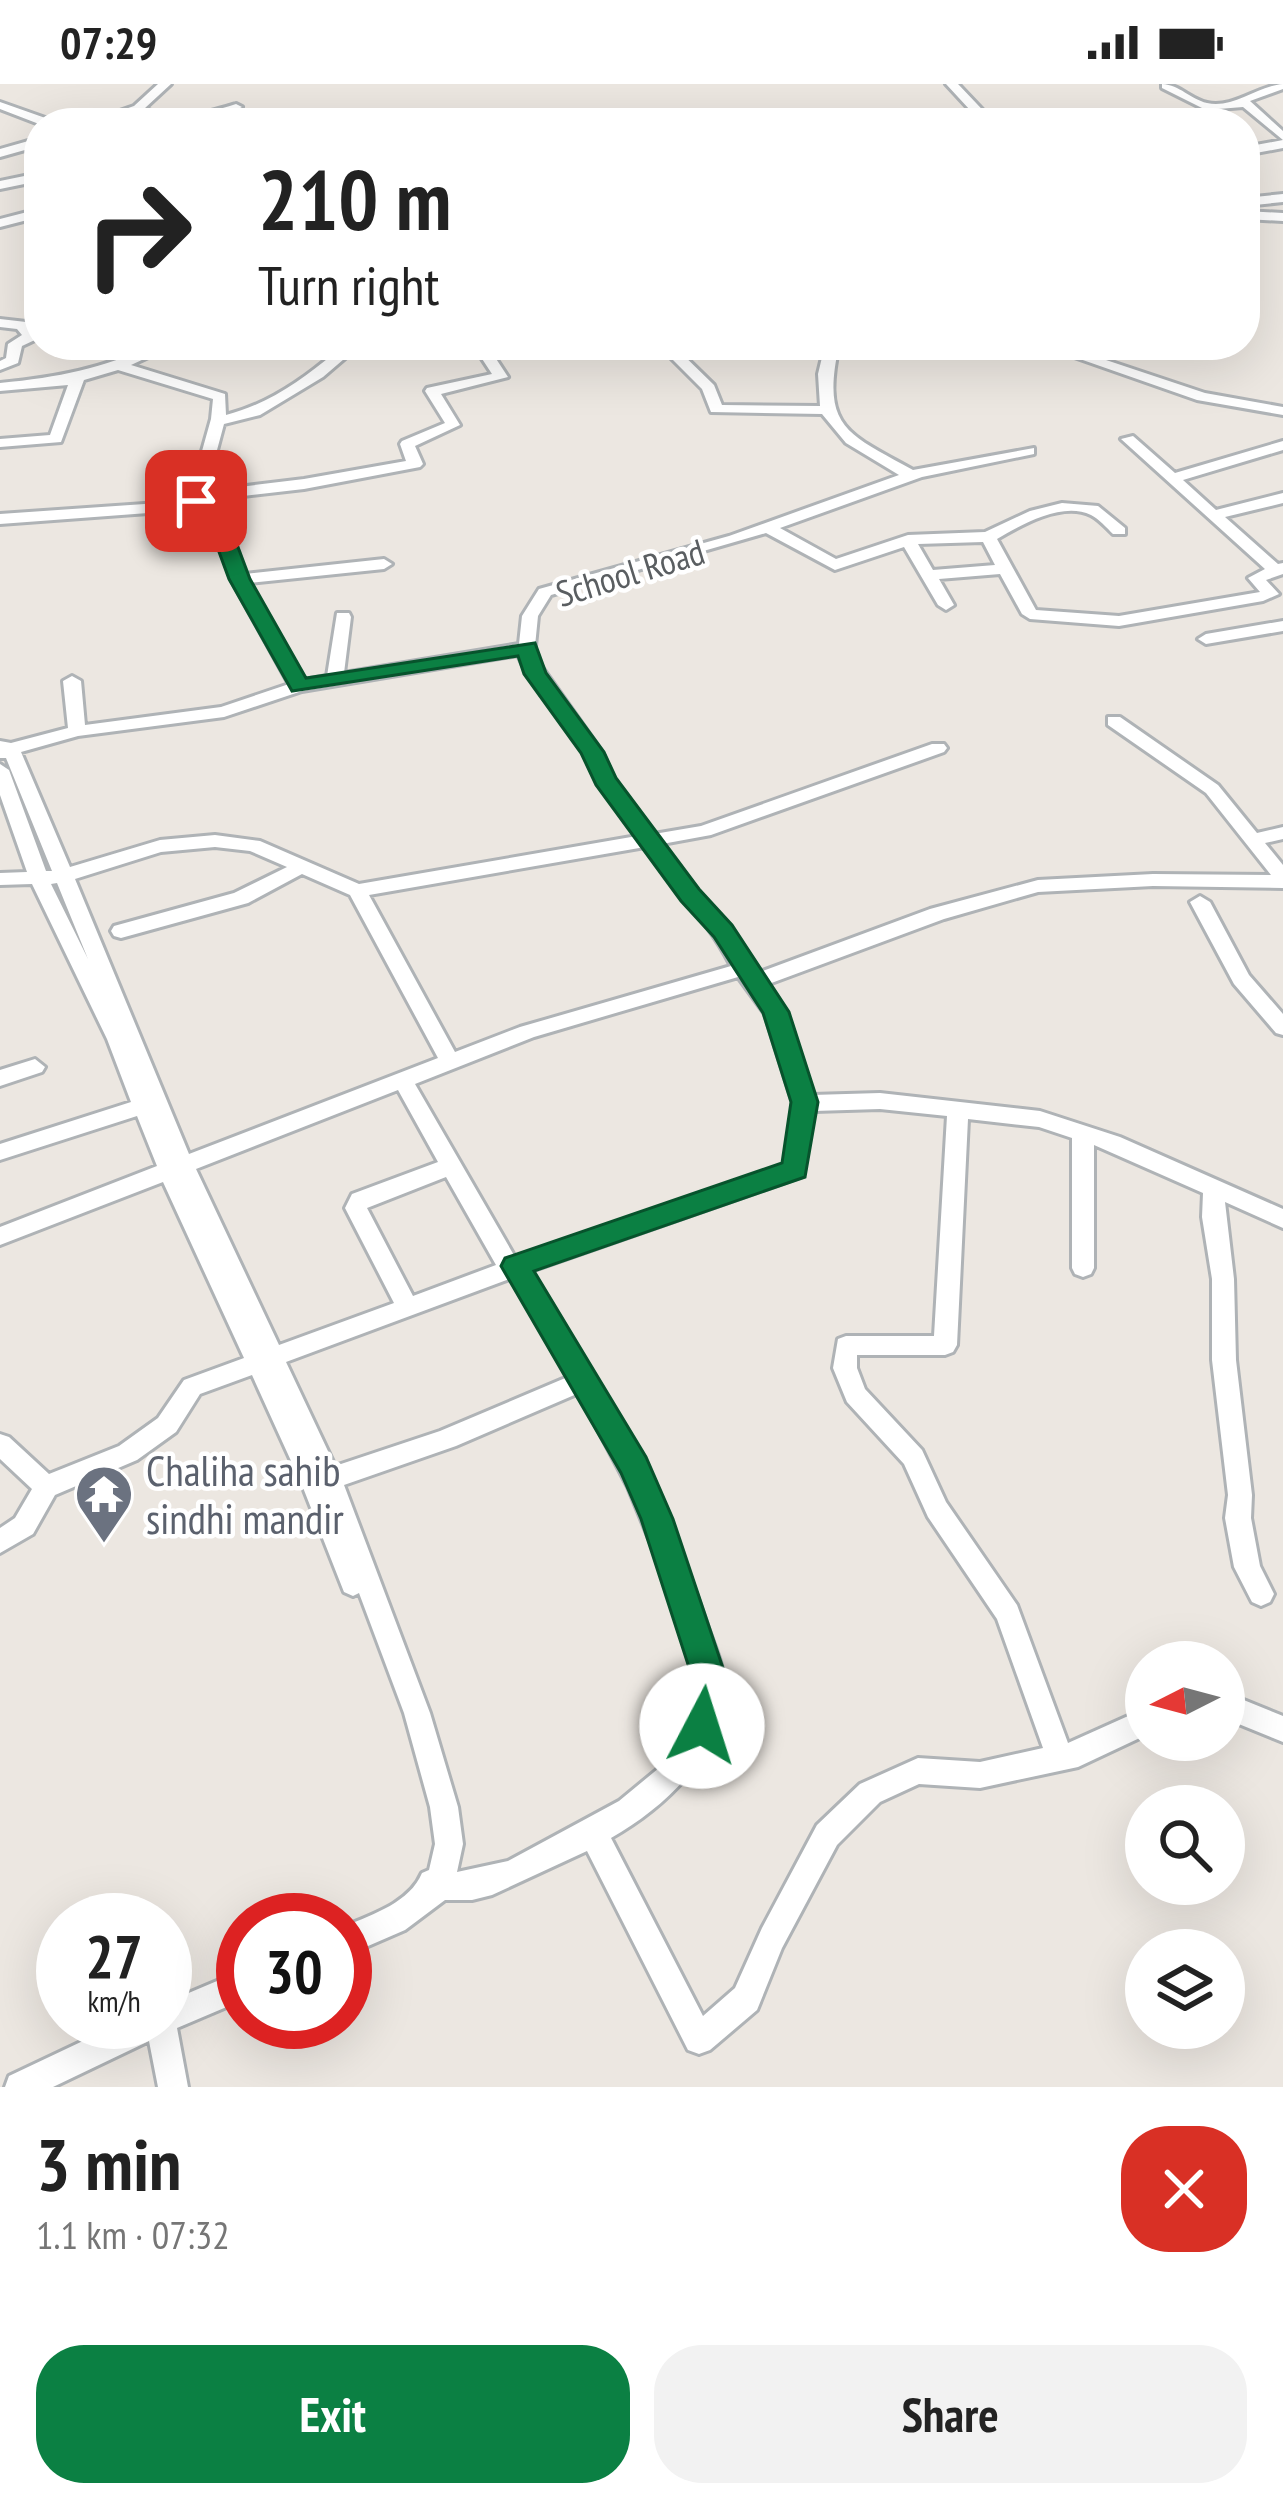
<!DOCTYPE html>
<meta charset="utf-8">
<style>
body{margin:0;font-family:"PT Sans Narrow",sans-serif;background:#f2f2f2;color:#222;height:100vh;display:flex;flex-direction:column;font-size:45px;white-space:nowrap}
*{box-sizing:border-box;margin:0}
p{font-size:39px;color:#767676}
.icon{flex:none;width:66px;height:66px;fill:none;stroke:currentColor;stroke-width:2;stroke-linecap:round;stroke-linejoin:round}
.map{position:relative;height:2003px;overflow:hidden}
.sheet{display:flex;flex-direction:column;background:#fff;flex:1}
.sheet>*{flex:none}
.hud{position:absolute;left:24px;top:24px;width:1236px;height:252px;border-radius:48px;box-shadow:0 12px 48px #0002;background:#fff;color:#222;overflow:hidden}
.needle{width:78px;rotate:264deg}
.controls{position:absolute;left:1125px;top:1557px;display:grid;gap:24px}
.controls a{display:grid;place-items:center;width:120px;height:120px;border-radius:50%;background:#fff;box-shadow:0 12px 48px #0002;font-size:60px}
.speed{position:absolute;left:36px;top:1809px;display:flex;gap:24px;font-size:60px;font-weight:700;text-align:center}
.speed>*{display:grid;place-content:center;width:156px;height:156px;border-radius:50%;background:#fff;box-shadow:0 12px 48px #0002;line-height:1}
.speed small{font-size:30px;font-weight:400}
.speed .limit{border:18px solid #d22;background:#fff;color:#111}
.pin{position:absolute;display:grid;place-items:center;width:102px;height:102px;color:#fff;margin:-51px;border-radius:24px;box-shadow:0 6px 18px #0006}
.me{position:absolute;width:132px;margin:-66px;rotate:5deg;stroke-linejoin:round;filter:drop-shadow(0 0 9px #0008)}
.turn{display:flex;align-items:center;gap:42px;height:252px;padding:0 36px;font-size:54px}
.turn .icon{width:156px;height:156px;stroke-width:2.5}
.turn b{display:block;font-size:84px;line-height:102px}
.round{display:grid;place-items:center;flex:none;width:126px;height:126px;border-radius:48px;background:#f2f2f2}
.headline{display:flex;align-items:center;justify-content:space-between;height:204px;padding:0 36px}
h1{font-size:72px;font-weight:800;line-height:90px}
.primary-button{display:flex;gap:24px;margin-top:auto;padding:24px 36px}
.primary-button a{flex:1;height:138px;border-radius:48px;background:#0b8043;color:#fff;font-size:48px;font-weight:800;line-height:138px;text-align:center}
.primary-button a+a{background:#f2f2f2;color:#222}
.status{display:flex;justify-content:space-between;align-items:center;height:84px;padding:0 60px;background:#fff;direction:ltr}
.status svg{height:33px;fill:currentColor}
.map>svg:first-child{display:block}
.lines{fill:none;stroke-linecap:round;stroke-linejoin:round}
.minor-casing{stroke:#afb3b6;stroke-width:6}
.minor{fill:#fff;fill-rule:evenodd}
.route{fill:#0b8043;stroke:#07532c;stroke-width:3}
.labels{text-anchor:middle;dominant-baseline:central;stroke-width:9;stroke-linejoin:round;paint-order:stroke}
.far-street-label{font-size:36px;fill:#5a5e61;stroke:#fff}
.worship-label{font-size:42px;fill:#5b616d;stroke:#fff;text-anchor:start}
</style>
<div class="status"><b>07:29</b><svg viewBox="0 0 49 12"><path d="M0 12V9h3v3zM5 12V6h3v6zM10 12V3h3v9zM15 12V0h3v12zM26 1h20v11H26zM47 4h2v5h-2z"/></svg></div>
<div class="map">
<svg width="1283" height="2003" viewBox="0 0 1283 2003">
<rect width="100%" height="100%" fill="#ece7e1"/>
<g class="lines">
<g class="minor-casing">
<path id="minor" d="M158,0H171L145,24C173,40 207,29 236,20L242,23C213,40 166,47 136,28L103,39H85L134,22Z
M946,0H958L995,39H982Z
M1162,0C1180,1 1190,15 1207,19C1233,25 1257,2 1283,0V5L1250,17L1283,47V64L1245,71V63L1283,56L1243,23L1206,26L1162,4Z
M0,18L51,36L53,39L39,40L0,25Z
M522,29L528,33L523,39H510Z
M586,34L593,39H581Z
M39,54V62L0,73V65Z
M39,89V97L0,105V97Z
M1283,110V118L1245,122V114Z
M39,125V133L0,143V135Z
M1245,127L1283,129V137L1245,135Z
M1245,166L1251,167V173L1245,174Z
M0,235L26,238L33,247L39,245V254L22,262L18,279L0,286V277L6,274L8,260L22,251L17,245L0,243Z
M155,261H174L131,281L225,310L226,331C266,321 303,296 334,269L252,266L246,261H383L351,269L323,293L260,331L224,340L206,407L304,395L406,377L400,360L402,357L445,339L425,307L427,304L492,290L473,261H487L508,293L441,310L460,341L415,362L423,380L420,383L304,405L209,416L225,432L245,490L384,475L392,480L384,485L249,499L304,596L327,592L337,529H349L351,533L344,589L519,560L522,532L539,505L729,452L899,391L846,359L822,330L711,328L702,305L658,261H673L714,301L722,321L820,322L818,290L825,261H839C821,344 847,349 913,386L1034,364V370L922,393L780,444L836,475L908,451L985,448L1030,427L1062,419L1098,422L1125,444V450H1113C1107,444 1099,435 1091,431C1062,417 1021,441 997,455L1036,526L1119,532L1260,508L1248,494L1265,485L1121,355L1133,352L1175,389L1283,357V366L1183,396L1216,426L1283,409V419L1225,433L1278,480L1283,479V490L1266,496L1279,510L1263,517L1119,542L1030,535L1022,530L1000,490L939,495L954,521L946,526L938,521L904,463L835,486L766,449L551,511L538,532L534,572L602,668L614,695L654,750L701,742L932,660H944L947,664L944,668L711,751L662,760L697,806L730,842L757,889L930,825L1038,796L1153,790L1271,791L1206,709L1108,641V633H1120L1218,701L1257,749L1283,743V755L1265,759L1283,781V804L1153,802L1038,808L944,835L766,901L785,928L812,1011L880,1009L1040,1027L1120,1053L1283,1125V1144L1225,1118L1234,1195L1236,1276L1252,1411L1251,1434L1260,1482L1274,1510L1270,1518L1261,1522L1252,1518L1234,1483L1225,1434L1228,1411L1212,1276V1195L1202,1133L1203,1109L1094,1061V1184L1091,1190L1083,1193L1075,1190L1072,1184V1054L1039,1043L968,1035L957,1261L953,1268L945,1271H857V1284L865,1305L922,1366L946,1418L1017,1521L1068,1659L1146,1624V1651L1078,1683L980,1704L919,1700L880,1718L837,1761L782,1864L757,1926L710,1966L699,1970L688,1966L587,1767L492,1811L472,1816H445L405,1846L345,1872V1842C374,1830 410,1818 422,1789L429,1786L435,1760L430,1723L404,1629L359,1509L353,1512L344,1508L302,1401L252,1291L200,1310L176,1348L137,1376L55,1411L33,1450L0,1469V1444L15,1434L32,1405L0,1375V1350L9,1353L49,1390L119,1362L158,1334L184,1296L244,1274L163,1098L0,1161V1143L157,1082L137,1032L0,1076V1060L131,1018L107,955L32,800L0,801V789L27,788L0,711V680L9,686L46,787H52L6,674H0V657L11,659L68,644L63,597L72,592L81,597L85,641L221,623L289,600L231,495L210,433L202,425L0,440V430L188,417L211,335L213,315L118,286L84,296L61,358L0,363V355L50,351L68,301L0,307V299C61,293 99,285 155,261ZM983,458L995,481L933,486L918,460ZM518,571L527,590L584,669L596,696L637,752L359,800L260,757L215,751L160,756L70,783L21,668L78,652L224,633L302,607ZM215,763L250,767L287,783L234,809L114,842L111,847L114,852L121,854L248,819L302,790L350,811L438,974L189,1070L75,795L161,768ZM645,763C674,803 709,838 731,882L520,943L455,968L369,811ZM57,799L88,875L51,800ZM738,893L765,930L793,1019L785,1081L515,1173L415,1000L534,953ZM398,1006L438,1078L352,1110L345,1124L394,1219L279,1261L196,1085ZM880,1025L947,1032L934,1252H846L838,1255L833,1284L847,1318L904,1380L928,1433L997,1535L1043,1664L980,1678L918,1674L860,1700L817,1741L762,1844L735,1904L703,1932L611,1754C665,1723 718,1674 724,1608C726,1584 713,1560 706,1538C664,1412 601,1299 531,1187L803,1092L814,1027ZM446,1093L496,1181L413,1212L367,1124ZM512,1194L570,1292L440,1347L335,1382L286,1278ZM579,1309L628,1403L665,1494L696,1589L694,1629L675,1664L659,1684L619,1717L508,1777L457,1788L463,1760L458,1723L430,1629L344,1401L456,1362Z
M1040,261H1061L1205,309L1283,323V331L1197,316Z
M1283,537V547L1206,560L1198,555L1206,550Z
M1200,812L1210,818L1249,891L1283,930V951L1276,949L1234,900L1190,818Z
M35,975L45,983L42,988L0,1002V986Z
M1224,1608L1283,1632V1658L1224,1634Z
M243,1886V1916L177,1944L188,2003H158L149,1957L53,2003H5L9,1992L123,1938H165V1919Z"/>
</g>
<use href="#minor" class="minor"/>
</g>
<path class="route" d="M189,413H203L223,423L250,495L306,594L535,559L546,589L604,668L616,694L699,805L732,841L789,928L818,1018L805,1093L534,1187L646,1373L673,1435L729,1602L714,1654L702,1659L689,1654L684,1642L695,1602L641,1435L621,1389L501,1182L505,1174L782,1079L791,1018L763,929L714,853L681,817L596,701L581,669L524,590L518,572L292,607L229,495L204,427L189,421Z"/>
<defs>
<g id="temple-pin" transform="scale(3)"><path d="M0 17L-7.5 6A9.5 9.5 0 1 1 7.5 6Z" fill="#6b7280" stroke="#fff"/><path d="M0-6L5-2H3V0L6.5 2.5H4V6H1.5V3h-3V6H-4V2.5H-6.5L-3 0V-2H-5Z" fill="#fff"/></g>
</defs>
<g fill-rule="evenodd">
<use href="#temple-pin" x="104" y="1410"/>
</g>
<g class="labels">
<g class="far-street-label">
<text transform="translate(630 488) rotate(-17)">School Road</text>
</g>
<g class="worship-label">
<text x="146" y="1386">Chaliha sahib<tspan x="146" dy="48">sindhi mandir</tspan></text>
</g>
</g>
</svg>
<div class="controls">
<a><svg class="needle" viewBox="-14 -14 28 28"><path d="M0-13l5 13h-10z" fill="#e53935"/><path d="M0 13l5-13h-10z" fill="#767676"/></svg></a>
<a><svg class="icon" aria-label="search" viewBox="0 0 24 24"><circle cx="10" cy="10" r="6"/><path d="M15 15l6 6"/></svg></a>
<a><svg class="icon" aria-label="layers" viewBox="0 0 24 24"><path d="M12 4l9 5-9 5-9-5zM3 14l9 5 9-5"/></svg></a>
</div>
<div class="speed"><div>27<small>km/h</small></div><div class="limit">30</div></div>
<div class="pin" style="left:196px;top:417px;background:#d93025"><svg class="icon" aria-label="arrive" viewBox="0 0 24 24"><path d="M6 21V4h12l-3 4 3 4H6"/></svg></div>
<svg class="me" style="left:702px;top:1642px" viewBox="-20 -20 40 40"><circle r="19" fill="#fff"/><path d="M0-13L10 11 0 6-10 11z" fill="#0b8043"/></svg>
<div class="hud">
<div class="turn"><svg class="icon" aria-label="right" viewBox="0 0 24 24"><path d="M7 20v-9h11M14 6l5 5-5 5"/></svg><div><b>210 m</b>Turn right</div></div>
</div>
</div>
<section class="sheet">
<div class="headline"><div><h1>3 min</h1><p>1.1 km · 07:32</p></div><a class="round" style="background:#d93025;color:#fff"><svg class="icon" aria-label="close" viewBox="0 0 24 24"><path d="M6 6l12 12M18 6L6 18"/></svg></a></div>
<div class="primary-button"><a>Exit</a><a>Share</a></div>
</section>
